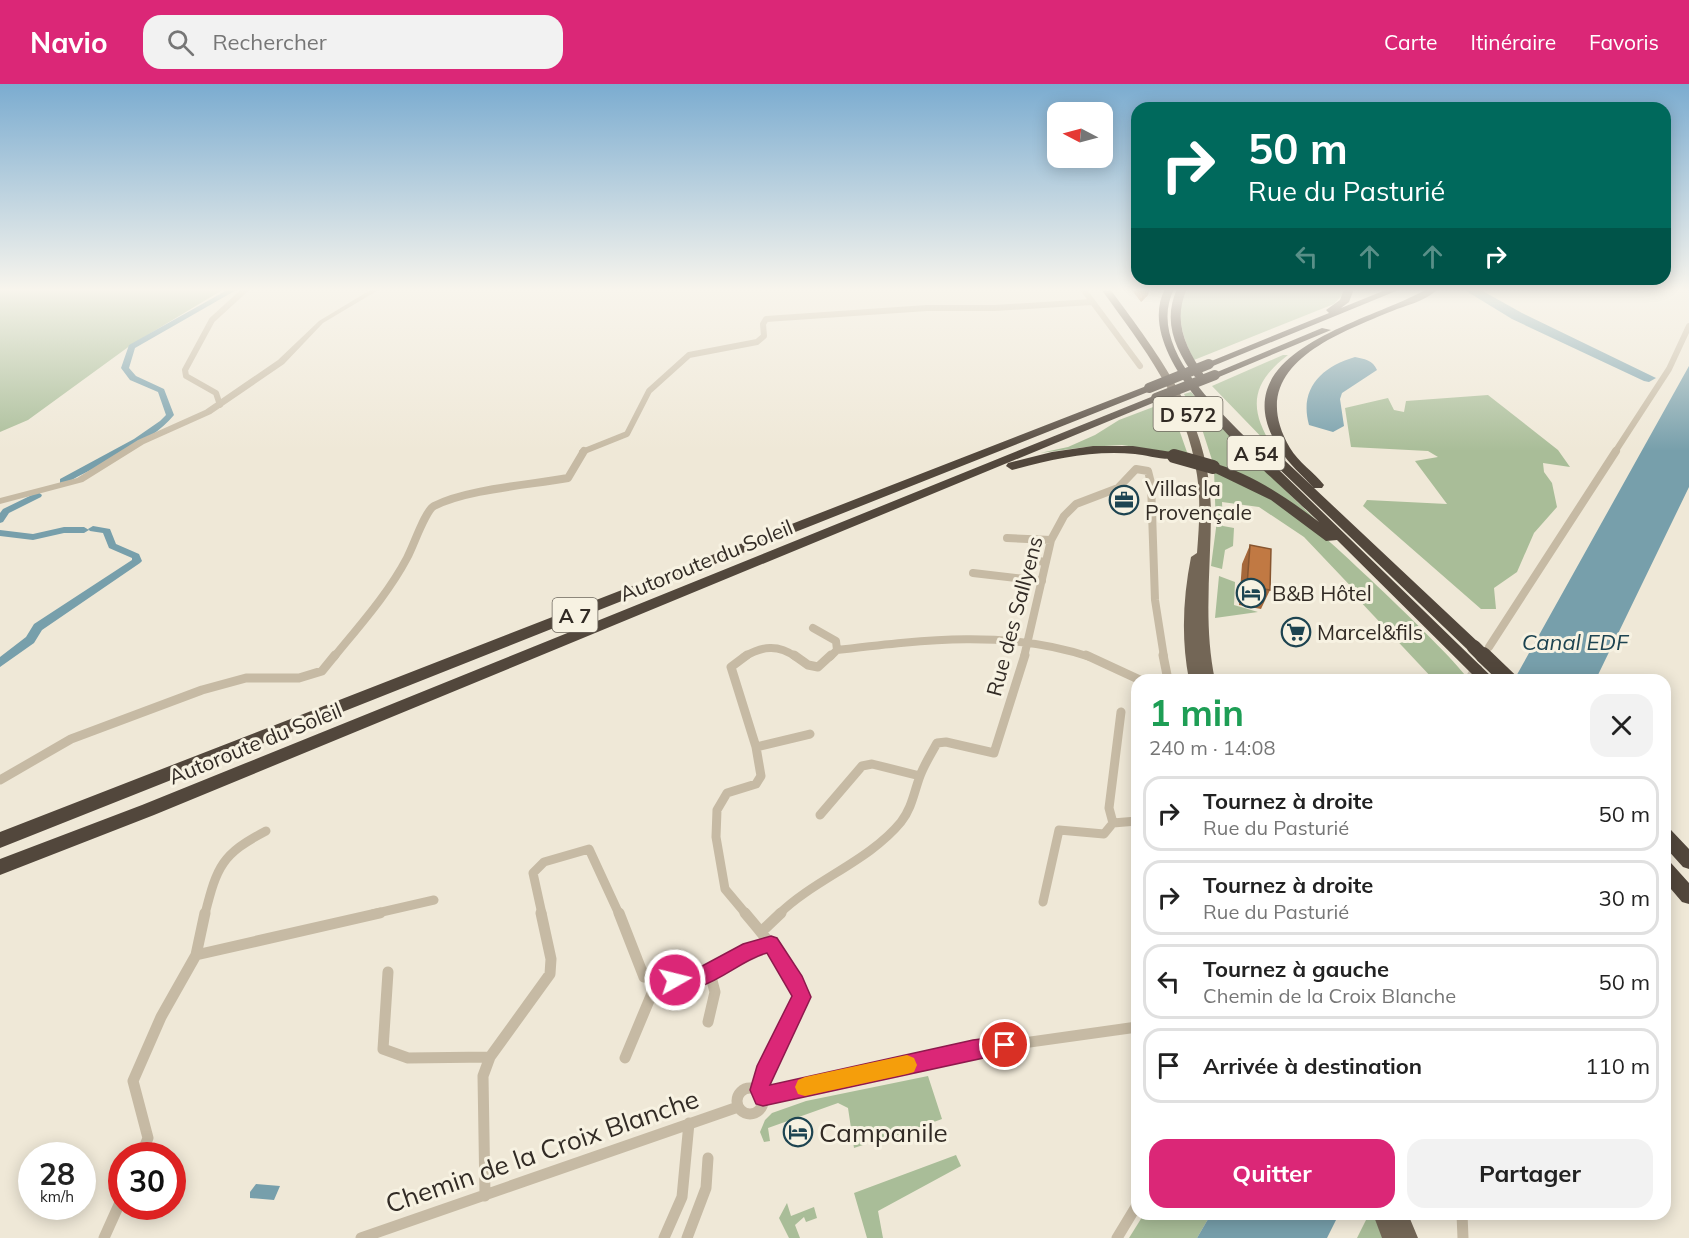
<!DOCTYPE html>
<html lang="fr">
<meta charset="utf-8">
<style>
body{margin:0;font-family:Mulish,sans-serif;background:#f2f2f2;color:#222;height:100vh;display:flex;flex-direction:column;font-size:22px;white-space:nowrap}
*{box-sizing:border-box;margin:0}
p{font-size:20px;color:#767676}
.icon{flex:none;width:33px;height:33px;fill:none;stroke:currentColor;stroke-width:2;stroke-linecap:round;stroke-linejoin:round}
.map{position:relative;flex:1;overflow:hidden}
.sheet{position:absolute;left:1131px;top:590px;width:540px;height:546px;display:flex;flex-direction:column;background:#fff;border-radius:18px;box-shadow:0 3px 15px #0003}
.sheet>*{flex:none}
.top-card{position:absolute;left:1131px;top:18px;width:540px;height:183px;border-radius:18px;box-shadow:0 3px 15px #0003;background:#00695c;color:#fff;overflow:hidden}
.needle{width:39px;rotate:276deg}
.controls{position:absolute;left:1047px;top:18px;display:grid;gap:12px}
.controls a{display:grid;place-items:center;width:66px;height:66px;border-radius:12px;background:#fff;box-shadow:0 3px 15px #0003;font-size:30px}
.speed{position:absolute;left:18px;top:1058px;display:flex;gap:12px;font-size:30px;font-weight:700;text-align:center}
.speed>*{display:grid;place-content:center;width:78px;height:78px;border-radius:50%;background:#fff;box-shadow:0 3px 15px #0003;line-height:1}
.speed small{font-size:15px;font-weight:400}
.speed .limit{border:9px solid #d22;background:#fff;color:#111}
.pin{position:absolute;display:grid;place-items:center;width:51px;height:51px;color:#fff;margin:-26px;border:3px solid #fff;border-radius:50%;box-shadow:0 2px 6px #0007}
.me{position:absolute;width:66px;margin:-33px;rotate:82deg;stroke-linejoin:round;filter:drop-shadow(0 0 4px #0008)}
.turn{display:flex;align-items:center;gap:21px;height:126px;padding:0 18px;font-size:27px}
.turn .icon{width:78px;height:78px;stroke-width:2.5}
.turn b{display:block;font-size:42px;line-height:51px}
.lanes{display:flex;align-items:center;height:57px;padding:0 18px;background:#0003;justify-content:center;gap:30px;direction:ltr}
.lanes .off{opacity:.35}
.round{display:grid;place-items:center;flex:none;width:63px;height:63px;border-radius:18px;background:#f2f2f2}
.overview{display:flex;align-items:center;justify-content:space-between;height:102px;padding:0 18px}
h1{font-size:36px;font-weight:700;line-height:45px;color:#1e9e55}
.action{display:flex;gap:12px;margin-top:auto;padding:12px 18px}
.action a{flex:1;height:69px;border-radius:18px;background:#db2777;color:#fff;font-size:24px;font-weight:700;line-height:69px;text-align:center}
.action a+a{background:#f2f2f2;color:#222}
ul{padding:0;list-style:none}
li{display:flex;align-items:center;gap:18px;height:75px;margin:0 12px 9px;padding:0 6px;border:3px solid #e0e0e0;border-radius:18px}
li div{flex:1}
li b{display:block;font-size:22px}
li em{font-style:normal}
header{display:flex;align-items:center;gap:36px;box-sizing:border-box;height:84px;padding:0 30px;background:#db2777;color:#fff}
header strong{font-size:28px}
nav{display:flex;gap:33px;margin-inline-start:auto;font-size:21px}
.search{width:420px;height:54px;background:#f2f2f2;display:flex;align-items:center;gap:15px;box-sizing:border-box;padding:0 21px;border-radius:18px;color:#767676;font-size:22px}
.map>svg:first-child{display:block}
.green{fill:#a9bd98}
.water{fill:#779fab}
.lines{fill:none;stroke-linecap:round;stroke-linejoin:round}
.canal{fill:#779fab;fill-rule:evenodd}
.river{fill:#779fab;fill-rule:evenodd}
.minor-tunnel{stroke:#c9c2b3;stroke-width:9;stroke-dasharray:9 4.5;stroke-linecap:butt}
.minor-far3{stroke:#c6baa4;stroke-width:6}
.minor-far2{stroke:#c6baa4;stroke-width:8}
.minor-far1{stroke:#c6baa4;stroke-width:9}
.minor{stroke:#c6baa4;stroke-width:11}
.tertiary{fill:#c6baa4;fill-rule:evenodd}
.primary{fill:#736656;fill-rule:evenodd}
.motorway{fill:#52473c;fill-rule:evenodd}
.motorway-bridge-far2{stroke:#52473c;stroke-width:10}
.motorway-bridge-far1{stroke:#52473c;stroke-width:14}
.motorway-bridge{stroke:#52473c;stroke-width:16}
.wall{fill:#a6683a}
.shaded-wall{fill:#87552f}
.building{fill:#c17943;stroke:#87552f;stroke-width:1.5}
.route{fill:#db2777;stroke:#8e194d;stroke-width:1.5}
.slow{fill:#f59e0b}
.labels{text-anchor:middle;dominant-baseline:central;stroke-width:6;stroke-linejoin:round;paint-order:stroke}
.shield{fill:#f7f2e2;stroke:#6d675e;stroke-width:1.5}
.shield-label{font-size:20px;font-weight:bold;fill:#322b25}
.poi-label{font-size:21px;fill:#322b25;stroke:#f7f2e2;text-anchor:start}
.street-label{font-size:21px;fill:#322b25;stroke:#f7f2e2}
.water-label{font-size:22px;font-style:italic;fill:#1d4451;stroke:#f7f2e2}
.near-poi-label{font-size:26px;fill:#322b25;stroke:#f7f2e2;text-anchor:start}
.near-street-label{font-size:26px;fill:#322b25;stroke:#f7f2e2}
</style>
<header>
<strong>Navio</strong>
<div class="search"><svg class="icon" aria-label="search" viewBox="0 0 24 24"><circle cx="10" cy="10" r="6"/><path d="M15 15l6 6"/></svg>Rechercher</div>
<nav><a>Carte</a><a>Itinéraire</a><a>Favoris</a></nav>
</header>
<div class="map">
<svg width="1689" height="1154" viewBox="0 0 1689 1154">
<rect width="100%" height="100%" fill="#efe8d7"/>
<path class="green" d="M0,205H224L131,261L28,336L0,348Z
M1188,205H1343V210L1334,220L1194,276C1183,254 1173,228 1188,205Z
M1283,271H1288C1247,302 1250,329 1276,368L1212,302Z
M1191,308L1236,358L1317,437L1213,379L1201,342L1184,310Z
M1488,311L1558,366L1570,383L1543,379L1544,388L1552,399L1557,423L1534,449L1517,488L1494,504L1496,525H1481L1363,422L1367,416L1447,420L1415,377L1438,373L1428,367L1351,363L1345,324L1388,314L1394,326L1404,328L1406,317Z
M1169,317L1188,371L1122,361L1086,363L1040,369L1068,363L1095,351L1119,336Z
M1214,386C1244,398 1276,415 1302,434C1323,449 1465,583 1468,596L1433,595L1358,515L1360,512L1304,453L1259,423L1222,418L1223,442L1234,444L1233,462L1225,466L1222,485L1211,482L1216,444Z
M1219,492L1235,498L1234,521L1258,528L1215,534Z
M928,992L942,1035L873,1060L870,1047L859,1045L863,1061L854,1064L848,1024L838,1019L768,1044L770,1057L764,1058L760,1048L765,1036L772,1029L806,1017Z
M956,1071L961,1082L878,1127L883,1154H867L854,1109Z
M787,1119L791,1132L814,1123L817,1134L806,1138L804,1133L795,1141L800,1154H789L779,1134Z
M1144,1130H1211L1197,1154H1129Z
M1369,1130H1377L1385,1154H1357Z"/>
<path class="water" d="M1355,273C1364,275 1373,276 1377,286L1342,309L1340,315L1344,342L1333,348L1309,341C1299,305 1321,283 1355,273Z
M1689,282V403L1596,595L1514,596Z
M256,1100L280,1102L274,1116L250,1114V1108Z
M1211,1130H1339L1327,1154H1197Z"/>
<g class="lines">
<path class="canal" d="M229,205H238L135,264L129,284L136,292L164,305L174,331C149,361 100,380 66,399H60V395L134,355L160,337L166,331L158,308L130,296L121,284L129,261Z
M38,408L42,411L41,413L9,429L3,438L0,439V429L3,425Z
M93,442L110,445L116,460L139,470L142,477L140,479L42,546L34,559L0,583V573L26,553L34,540L132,476V474L109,464L103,449L90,447L88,445Z
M64,443H84L89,446L84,449H64L33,456L0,452V446L33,450Z"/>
<path class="river" d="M1463,205H1479L1522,229L1656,294L1649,298L1644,297L1512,235Z"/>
<path class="minor-tunnel" d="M1469,596L1478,580"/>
<path class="minor-far3" d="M1083,205L1140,282
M220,321L216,309L186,292L185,286L212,236L246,205
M582,368L627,350L649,307L689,271L757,258L764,252L763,240L766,235L927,224H995L1091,218
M1615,368L1669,285L1689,242"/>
<path class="minor-far2" d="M1007,454L1051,456
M1029,476L1046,478
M973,489L1042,497
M813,544L836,557L837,566L830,573
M1489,563L1616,367
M837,566C921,556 1008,545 1090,573
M334,573C360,541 388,510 407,474C414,461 425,427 434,422C467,405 530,401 568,394L584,367
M744,573C762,562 778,560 796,573
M1024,573L1051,456L1064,432L1076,420L1118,404L1136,385L1148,387L1151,399L1155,516L1164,573"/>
<path class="minor-far1" d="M794,571L808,581L818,583L831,571
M1086,571L1140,596
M1163,571L1168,596
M1121,628L1109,724L1113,739L1137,737
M756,663L810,650
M0,696L71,655L202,606L246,594H299L322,587L335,571
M820,731L862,682L872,680L920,692
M1043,818L1059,746L1104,750L1113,739
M205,830C217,782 222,770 266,747
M373,830L434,816
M542,830L533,789L544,778L589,765L619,830
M746,830L725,805L716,753L717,726L727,709L756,700L761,692L756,663L731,583L747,571
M779,830C815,795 869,777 901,738C912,724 914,708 920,692C924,681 931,670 937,659L946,658L994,669L1025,571"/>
<path class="minor" d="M619,829L644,893L691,896L710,889L749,866L771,860
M745,829C767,855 789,881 802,913L764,989L759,1006
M761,848L781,829
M196,871L205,829
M388,888L383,965L408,974L490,973
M708,938L715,908L710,889
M625,974L658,895
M737 1017a13 13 0 1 1 26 0a13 13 0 1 1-26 0Z
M763,1013L973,966L1137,943
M141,1071L148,1054L133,997L161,933L196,871L380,829
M485,1112L483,992L490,973L550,890L551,875L541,829
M1462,1130L1463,1154
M104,1154L122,1114
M361,1154L738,1023
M664,1154L682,1113L689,1039
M687,1154L706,1104L708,1074
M1117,1154L1137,1121"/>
<path class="tertiary" d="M372,205H380L323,239L284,280L211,330L144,360L83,398L0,420V414L77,394L138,356L205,326L278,276L319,237Z"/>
<path class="primary" d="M1101,205H1110C1161,274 1210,337 1211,426C1211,484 1203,539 1215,596H1189C1181,554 1183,514 1191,473L1197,469C1199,443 1201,417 1197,391C1187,318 1143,263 1101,205Z
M1373,1130H1408L1418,1154H1382Z"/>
<path class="motorway" d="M1165,205H1174C1148,257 1206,313 1239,347L1495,596H1478L1337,456L1326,457L1271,416L1209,386L1207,383L1213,379C1251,389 1287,414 1319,438C1273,392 1127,277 1165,205Z
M1177,205H1187C1172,237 1186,264 1204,291L1203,293H1195C1176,266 1162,238 1177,205Z
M1344,205H1354L1349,218L1341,224L1388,205H1401L1213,282L1204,280L1329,229L1326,226L1340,216Z
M1427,205H1438C1427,216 1411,220 1397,225C1337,250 1242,282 1290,364C1298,378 1314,388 1324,401L1322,404H1314C1302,391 1289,380 1280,366C1216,267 1368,239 1427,205Z
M1322,244L1331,246L1219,293L1210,291Z
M1149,301L1154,304L1153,306L0,764V748Z
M1156,311L1160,312V316L154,731L0,791V775L142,721Z
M1093,362H1133L1178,369L1180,372C1172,379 1147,371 1135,370C1092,366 1053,375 1012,386L1006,382L1008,379L1052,368Z
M1276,371L1280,372L1479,559L1481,563L1479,567H1469L1272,378L1270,375Z
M1665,743L1671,746L1689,765V785L1683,783L1665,763Z
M1665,777L1671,779L1689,799V820L1682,818L1665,798Z"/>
<path class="motorway-bridge-far2" d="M1149,304L1209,280
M1156,314L1215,291"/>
<path class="motorway-bridge-far1" d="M1174,372L1213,383
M1474,563L1484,573"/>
<path class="motorway-bridge" d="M1483,571L1509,596"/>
</g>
<path class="wall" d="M1131,205H1149L1148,211L1141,218Z
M1250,461L1270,506L1261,525L1239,521L1242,480Z"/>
<path class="shaded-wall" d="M1147,205H1149L1148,211L1141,218L1143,210Z"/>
<path class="building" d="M1139,205H1147L1143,210Z
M1250,461L1271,465L1270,506L1247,502Z"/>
<linearGradient id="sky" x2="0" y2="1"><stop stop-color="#7bacd0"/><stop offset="0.56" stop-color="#f8f5ed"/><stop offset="1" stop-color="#f8f5ed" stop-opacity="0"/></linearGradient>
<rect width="1689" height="367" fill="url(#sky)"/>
<path class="route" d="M771,852L777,854L802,892L811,913L770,1001L973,956L1005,952L1011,955L1014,961L1011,968L763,1022L756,1020L750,1006L757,982L792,912L767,869C735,877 704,916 668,902L666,896L668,889L691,888L743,860Z"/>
<path class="slow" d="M907,971L914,974L917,981L914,988L907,990L805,1012L798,1010L795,1003L798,996L805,993Z"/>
<defs>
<g id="office-ring" transform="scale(1.5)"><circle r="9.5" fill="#f7f2e2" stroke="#1d4451" stroke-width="1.5"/><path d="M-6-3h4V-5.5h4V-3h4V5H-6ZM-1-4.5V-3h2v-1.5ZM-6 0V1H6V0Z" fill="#1d4451"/></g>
<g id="hotel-ring" transform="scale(1.5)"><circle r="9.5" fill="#f7f2e2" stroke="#1d4451" stroke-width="1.5"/><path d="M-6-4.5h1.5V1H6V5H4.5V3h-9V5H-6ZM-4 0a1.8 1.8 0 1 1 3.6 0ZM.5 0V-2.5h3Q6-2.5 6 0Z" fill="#1d4451"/></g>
<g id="supermarket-ring" transform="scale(1.5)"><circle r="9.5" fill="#f7f2e2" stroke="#1d4451" stroke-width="1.5"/><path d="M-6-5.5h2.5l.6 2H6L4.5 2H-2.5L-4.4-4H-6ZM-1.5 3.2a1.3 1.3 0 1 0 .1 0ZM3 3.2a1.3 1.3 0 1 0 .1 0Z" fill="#1d4451"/></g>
</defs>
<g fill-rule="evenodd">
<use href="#office-ring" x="1124" y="416"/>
<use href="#hotel-ring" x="1251" y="509"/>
<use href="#supermarket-ring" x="1296" y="548"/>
<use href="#hotel-ring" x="798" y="1048"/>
</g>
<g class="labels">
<g class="shield">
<rect x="1153.5" y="313" width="69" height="34" rx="4.5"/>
<rect x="1227.5" y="352" width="57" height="34" rx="4.5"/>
<rect x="552.5" y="514" width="45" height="34" rx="4.5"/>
</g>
<g class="shield-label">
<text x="1188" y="330">D 572</text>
<text x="1256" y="369">A 54</text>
<text x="575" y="531">A 7</text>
</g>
<g class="poi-label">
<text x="1145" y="404">Villas la<tspan x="1145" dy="24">Provençale</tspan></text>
<text x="1272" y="509">B&amp;B Hôtel</text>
<text x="1317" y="548">Marcel&amp;fils</text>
</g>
<g class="street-label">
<text transform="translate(706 476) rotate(-22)">Autoroute du Soleil</text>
<text transform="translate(1014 532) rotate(-75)">Rue des Sallyens</text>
<text transform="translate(255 659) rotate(-22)">Autoroute du Soleil</text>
</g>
<g class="water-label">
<text x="1575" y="558">Canal EDF</text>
</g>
<g class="near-poi-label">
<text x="819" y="1048">Campanile</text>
</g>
<g class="near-street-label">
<text transform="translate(542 1067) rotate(-19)">Chemin de la Croix Blanche</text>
</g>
</g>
</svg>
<div class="controls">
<a><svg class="needle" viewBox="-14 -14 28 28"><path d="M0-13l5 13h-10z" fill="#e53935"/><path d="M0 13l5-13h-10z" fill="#767676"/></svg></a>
</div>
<div class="speed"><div>28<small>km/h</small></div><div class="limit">30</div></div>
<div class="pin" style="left:1005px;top:961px;background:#d93025"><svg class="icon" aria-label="arrive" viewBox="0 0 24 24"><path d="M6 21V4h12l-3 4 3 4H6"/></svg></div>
<svg class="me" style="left:675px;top:896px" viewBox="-20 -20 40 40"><circle r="17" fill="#db2777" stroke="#fff" stroke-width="3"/><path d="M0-11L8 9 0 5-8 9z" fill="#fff"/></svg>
<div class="top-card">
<div class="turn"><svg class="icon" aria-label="right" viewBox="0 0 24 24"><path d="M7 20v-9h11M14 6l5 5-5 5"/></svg><div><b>50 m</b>Rue du Pasturié</div></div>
<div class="lanes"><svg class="icon off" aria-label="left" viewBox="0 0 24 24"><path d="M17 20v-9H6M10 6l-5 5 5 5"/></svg><svg class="icon off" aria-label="ahead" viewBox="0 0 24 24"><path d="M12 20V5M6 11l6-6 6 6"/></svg><svg class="icon off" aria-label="ahead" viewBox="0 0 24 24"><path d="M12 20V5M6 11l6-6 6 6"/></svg><svg class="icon" aria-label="right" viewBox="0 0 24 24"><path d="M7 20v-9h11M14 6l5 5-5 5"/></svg></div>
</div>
<section class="sheet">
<div class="overview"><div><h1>1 min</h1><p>240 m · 14:08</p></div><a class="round"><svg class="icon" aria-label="close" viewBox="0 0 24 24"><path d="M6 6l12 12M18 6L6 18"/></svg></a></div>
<ul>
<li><svg class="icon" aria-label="right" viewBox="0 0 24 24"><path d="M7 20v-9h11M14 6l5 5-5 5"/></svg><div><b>Tournez à droite</b><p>Rue du Pasturié</p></div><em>50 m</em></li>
<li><svg class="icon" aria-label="right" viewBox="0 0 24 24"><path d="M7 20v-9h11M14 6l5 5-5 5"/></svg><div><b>Tournez à droite</b><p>Rue du Pasturié</p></div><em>30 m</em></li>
<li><svg class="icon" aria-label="left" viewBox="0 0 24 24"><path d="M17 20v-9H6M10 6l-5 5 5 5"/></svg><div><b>Tournez à gauche</b><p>Chemin de la Croix Blanche</p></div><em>50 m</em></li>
<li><svg class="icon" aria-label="arrive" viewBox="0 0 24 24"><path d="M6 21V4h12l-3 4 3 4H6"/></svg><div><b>Arrivée à destination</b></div><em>110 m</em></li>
</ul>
<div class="action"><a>Quitter</a><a>Partager</a></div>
</section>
</div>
